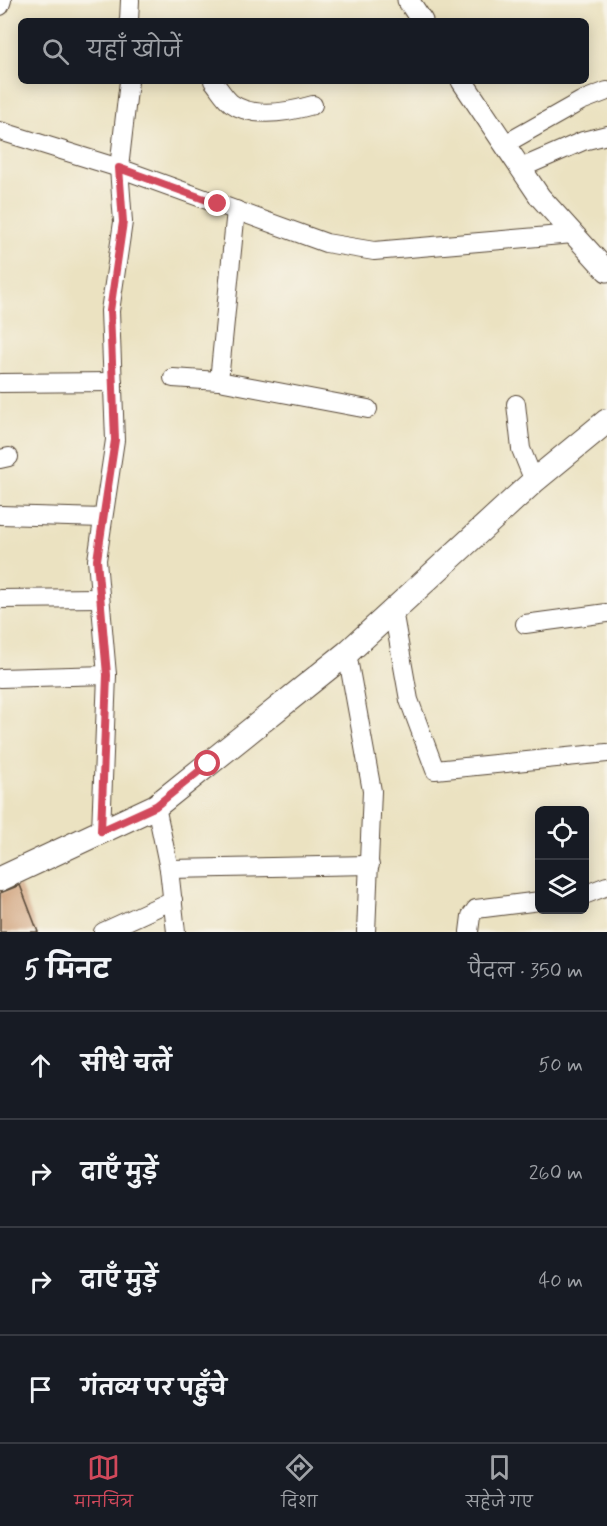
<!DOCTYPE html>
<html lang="hi">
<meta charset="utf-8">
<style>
body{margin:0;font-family:Mynerve,"Playpen Sans Deva",sans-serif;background:#20242c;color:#f1f3f6}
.controls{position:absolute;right:18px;bottom:18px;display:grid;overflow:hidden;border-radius:9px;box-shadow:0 3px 15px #0003}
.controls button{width:54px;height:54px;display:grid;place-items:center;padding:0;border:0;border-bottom:2px solid #363941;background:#171b24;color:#f1f3f6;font:30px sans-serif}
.stop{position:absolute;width:18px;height:18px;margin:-14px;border:4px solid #d1495b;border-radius:50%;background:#fff}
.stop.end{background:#d1495b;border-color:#fff;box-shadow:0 2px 6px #0008}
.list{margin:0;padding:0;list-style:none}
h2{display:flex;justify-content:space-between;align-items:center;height:78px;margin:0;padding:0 24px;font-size:26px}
h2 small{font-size:20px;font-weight:400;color:#9ea1a6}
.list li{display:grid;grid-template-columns:39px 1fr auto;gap:18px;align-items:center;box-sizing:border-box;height:108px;padding:0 24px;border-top:2px solid #363941}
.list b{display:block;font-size:22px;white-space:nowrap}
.list em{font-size:20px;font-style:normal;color:#9ea1a6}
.icon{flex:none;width:33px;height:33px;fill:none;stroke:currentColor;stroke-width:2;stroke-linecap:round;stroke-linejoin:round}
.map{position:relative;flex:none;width:607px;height:932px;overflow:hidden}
.search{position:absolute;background:#171b24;box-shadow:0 3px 15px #0003;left:18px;right:18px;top:18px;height:66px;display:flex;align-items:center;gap:15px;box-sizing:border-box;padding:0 21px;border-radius:9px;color:#9ea1a6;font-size:22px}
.sheet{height:510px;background:#171b24}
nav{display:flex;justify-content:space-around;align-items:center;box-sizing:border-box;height:84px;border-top:2px solid #363941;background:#171b24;font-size:16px;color:#9ea1a6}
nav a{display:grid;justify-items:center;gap:3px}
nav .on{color:#d1495b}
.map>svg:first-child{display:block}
.building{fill:#d2a580}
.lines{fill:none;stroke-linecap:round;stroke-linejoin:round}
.minor-casing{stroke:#554636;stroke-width:20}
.tertiary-casing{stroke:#554636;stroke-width:23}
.secondary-casing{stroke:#554636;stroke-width:26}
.minor{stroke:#fff;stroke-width:18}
.tertiary{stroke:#fff;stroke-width:21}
.secondary{stroke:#fff;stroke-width:24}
.route{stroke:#d1495b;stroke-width:8}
</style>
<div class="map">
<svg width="607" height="932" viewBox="0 0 607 932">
<rect width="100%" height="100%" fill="#f7f3e8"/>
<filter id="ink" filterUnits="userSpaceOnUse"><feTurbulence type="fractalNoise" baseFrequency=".0167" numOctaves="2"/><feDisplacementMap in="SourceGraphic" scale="12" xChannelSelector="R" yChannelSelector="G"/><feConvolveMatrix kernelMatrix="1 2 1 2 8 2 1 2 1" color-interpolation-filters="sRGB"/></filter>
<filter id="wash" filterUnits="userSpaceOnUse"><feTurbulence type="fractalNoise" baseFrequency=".008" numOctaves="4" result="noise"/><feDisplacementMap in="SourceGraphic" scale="24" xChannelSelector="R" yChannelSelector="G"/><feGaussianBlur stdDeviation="1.35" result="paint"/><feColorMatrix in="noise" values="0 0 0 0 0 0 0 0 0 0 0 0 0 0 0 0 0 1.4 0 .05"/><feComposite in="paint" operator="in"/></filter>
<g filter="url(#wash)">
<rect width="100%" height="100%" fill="#ebe2c1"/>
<g id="blocks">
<path class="building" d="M20 885 38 932H0V893Z"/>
</g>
</g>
<g filter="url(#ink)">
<use href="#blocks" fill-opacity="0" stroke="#554636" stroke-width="1.5"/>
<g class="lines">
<g class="minor-casing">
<g id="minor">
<path d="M0 6 2 0"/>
<path d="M129 21 130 0"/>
<path d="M213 81C219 88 224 97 231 103 253 119 289 112 313 105"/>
<path d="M0 131 119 168 326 243 374 251 573 234"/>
<path d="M505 144 581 101 607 91"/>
<path d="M521 168 583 141 607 135"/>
<path d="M173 378 219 381 368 409"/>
<path d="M219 381 236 210"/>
<path d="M0 383 113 382"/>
<path d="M516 404 521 449 534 481"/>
<path d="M0 459 9 457"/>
<path d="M0 515 103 518"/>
<path d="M0 599 100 598"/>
<path d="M393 610 409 700 435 770 607 753"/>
<path d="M525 624 607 613"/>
<path d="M347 653 372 791 366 932"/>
<path d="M0 678 107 675"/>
<path d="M156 806 169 869 176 932"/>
<path d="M101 831 107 675 97 560 115 440 110 311 123 222 119 168 129 81"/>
<path d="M169 869 370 865"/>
<path d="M584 895 607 886"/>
<path d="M103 932 173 900"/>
<path d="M469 932 471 916 476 909 540 901"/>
</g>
</g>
<g class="tertiary-casing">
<g id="tertiary">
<path d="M408 0 422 21"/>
<path d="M462 81 540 197 607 271"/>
</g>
</g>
<g class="secondary-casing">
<path id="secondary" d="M0 879 156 806 347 653 534 481 607 421"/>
</g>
<use href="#minor" class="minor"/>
<use href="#tertiary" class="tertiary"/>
<use href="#secondary" class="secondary"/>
</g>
</g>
<g class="lines" filter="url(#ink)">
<path class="route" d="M208 764 156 806 101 831 107 675 97 560 115 440 110 311 123 222 119 168 218 204"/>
</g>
</svg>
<div class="controls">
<button><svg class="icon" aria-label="locate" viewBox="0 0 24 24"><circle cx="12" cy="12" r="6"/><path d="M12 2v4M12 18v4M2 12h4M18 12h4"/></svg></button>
<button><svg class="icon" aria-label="layers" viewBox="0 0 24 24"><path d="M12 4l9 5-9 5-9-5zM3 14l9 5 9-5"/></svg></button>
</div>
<div class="stop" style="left:208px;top:764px"></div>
<div class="stop end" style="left:218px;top:204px"></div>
<div class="search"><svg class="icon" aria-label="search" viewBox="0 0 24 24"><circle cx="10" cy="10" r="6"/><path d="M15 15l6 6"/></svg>यहाँ खोजें</div>
</div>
<section class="sheet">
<h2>5 मिनट<small>पैदल · 350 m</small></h2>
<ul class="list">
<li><svg class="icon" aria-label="ahead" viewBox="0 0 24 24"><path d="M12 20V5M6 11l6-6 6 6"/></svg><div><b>सीधे चलें</b></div><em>50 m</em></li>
<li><svg class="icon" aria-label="right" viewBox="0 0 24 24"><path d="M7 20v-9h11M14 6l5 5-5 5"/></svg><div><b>दाएँ मुड़ें</b></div><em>260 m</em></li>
<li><svg class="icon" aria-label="right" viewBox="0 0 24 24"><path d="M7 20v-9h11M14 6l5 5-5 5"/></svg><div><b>दाएँ मुड़ें</b></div><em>40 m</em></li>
<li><svg class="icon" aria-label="arrive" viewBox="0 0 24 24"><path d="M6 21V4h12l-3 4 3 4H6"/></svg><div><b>गंतव्य पर पहुँचे</b></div></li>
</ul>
</section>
<nav>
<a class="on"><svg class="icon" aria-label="map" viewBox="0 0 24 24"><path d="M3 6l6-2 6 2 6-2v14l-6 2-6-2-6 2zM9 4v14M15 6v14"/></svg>मानचित्र</a>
<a><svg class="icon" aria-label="directions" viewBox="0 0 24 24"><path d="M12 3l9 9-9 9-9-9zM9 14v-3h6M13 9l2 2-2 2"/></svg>दिशा</a>
<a><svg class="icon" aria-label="saved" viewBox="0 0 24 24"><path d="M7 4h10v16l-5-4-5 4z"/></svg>सहेजे गए</a>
</nav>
